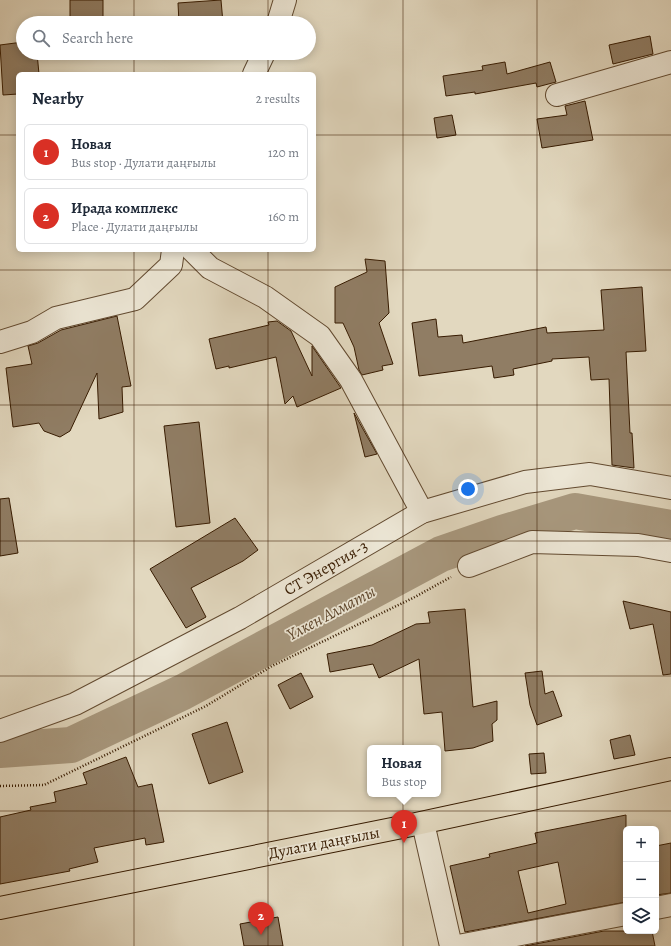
<!DOCTYPE html>
<meta charset="utf-8">
<style>
body{margin:0;font-family:Alegreya,serif;background:#f6f6f7;color:#1f2937}
.controls{position:absolute;right:12px;bottom:12px;display:grid;overflow:hidden;border-radius:6px;box-shadow:0 2px 10px #0003}
.controls button{width:36px;height:36px;display:grid;place-items:center;padding:0;border:0;border-bottom:1px solid #e0e1e3;background:#fff;color:#1f2937;font:20px sans-serif}
.you{position:absolute;left:468px;top:489px;width:14px;height:14px;margin:-10px;border:3px solid #fff;border-radius:50%;background:#1a73e8;box-shadow:0 0 0 6px #1a73e833}
.badge{display:grid;place-items:center;width:26px;height:26px;border-radius:50%;background:#d93025;color:#fff;font-size:13px;font-weight:700}
.pin{position:absolute;translate:-50% -33px;filter:drop-shadow(0 1px 2px #0008)}
.pin::after{content:'';position:absolute;top:21px;width:14px;height:12px;background:inherit;clip-path:polygon(0 0,100% 0,50% 100%)}
.popup{position:absolute;left:367px;top:745px;width:74px;height:52px;box-sizing:border-box;display:grid;place-content:center;border-radius:6px;background:#fff;filter:drop-shadow(0 1px 3px #0005);font-size:13px;white-space:nowrap;color:#747a83}
.popup b{font-size:15px;color:#1f2937}
.popup::after{content:'';position:absolute;left:50%;top:100%;margin-left:-8px;border:8px solid transparent;border-top-color:#fff}
.list{margin:0;padding:0;list-style:none}
h2{display:flex;justify-content:space-between;align-items:center;height:52px;margin:0;padding:0 16px;font-size:17px}
h2 small{font-size:13px;font-weight:400;color:#747a83}
.list li{display:grid;grid-template-columns:26px 1fr auto;gap:12px;align-items:center;box-sizing:border-box;height:56px;margin:0 8px 8px;padding:0 8px;border:1px solid #e0e1e3;border-radius:6px}
.list b{display:block;font-size:15px;white-space:nowrap}
.list p{margin:0;font-size:13px;white-space:nowrap;color:#747a83}
.list em{font-size:13px;font-style:normal;color:#747a83}
.icon{flex:none;width:22px;height:22px;fill:none;stroke:currentColor;stroke-width:2;stroke-linecap:round;stroke-linejoin:round}
.map{position:relative;flex:none;width:671px;height:946px;overflow:hidden}
.search{position:absolute;background:#fff;box-shadow:0 2px 10px #0003;left:16px;top:16px;width:300px;height:44px;display:flex;align-items:center;gap:10px;box-sizing:border-box;padding:0 14px;border-radius:22px;color:#747a83;font-size:15px}
.panel{position:absolute;background:#fff;box-shadow:0 2px 10px #0003;left:16px;top:72px;width:300px;height:180px;border-radius:6px}
.map>svg:first-child{display:block}
.lines{fill:none;stroke-linecap:round;stroke-linejoin:round}
.river{stroke:#a8987e;stroke-width:36}
.building{fill:#907d64;stroke:#371b01;fill-rule:evenodd}
.minor-casing{stroke:#624a30;stroke-width:24}
.major-casing{stroke:#371b01;stroke-width:24}
.path{stroke:#371b01;stroke-width:2.5;stroke-dasharray:1 2;stroke-linecap:butt}
.minor{stroke:#ece6d5;stroke-width:22}
.major{stroke:#e2d8bf;stroke-width:22}
.grid{fill:none;stroke:#371b01;stroke-width:1;stroke-opacity:0.55}
.labels{text-anchor:middle;dominant-baseline:central;stroke-width:3.5;stroke-linejoin:round;paint-order:stroke}
.street-label{font-size:16px;fill:#371b01;stroke:#ece6d5}
.water-label{font-size:17px;font-style:italic;fill:#5f472d;stroke:#ece6d5}
</style>
<div class="map">
<svg width="671" height="946" viewBox="0 0 671 946">
<rect width="100%" height="100%" fill="#e2d8bf"/>
<filter id="stains"><feTurbulence type="fractalNoise" baseFrequency=".005" numOctaves="4"/><feColorMatrix values="0 0 0 0 .2 0 0 0 0 .09 0 0 0 0 .02 0 0 0 .5 -.17"/></filter>
<radialGradient id="worn" r=".72"><stop offset=".6" stop-color="#630" stop-opacity="0"/><stop offset="1" stop-color="#630" stop-opacity=".3"/></radialGradient>
<g class="lines">
<path class="river" d="M0 750 71 745 183 692 441 554 502 533 575 511 671 528"/>
</g>
<g class="building">
<rect x="70" y="0" width="33" height="23"/>
<path d="M221 0 223 23H179L178 3Z"/>
<path d="M650 36 653 54 613 64 609 45Z"/>
<path d="M23 42V53H37L39 74H18V94L3 95 0 45Z"/>
<path d="M505 62 507 74 550 62 556 82 537 87 536 83 475 94V92L446 96 443 76 483 70 482 66Z"/>
<path d="M585 101 593 140 542 148 537 119 567 115 565 106Z"/>
<path d="M452 115 456 135 437 138 434 118Z"/>
<path d="M365 259 385 261 389 313 379 323 393 364 382 366 383 370 362 375 359 370 354 347 343 323H335V287L367 272Z"/>
<path d="M642 287 646 351 626 352 630 433H632L634 468 612 465 609 379 591 380 589 357 552 359V361L513 369 514 375 494 378 492 366 419 376 412 323 436 319 438 337 462 335 463 343 546 327 547 333 604 330 601 290Z"/>
<path d="M117 316 131 386 122 387 123 412 99 419 97 373 70 431 60 437 44 431 39 423 13 427 6 368 32 364 28 346 38 343 61 330Z"/>
<path d="M277 321 291 331 312 376V346L341 388 297 407 293 396 285 404 276 357 229 368V366L216 369 209 339 269 325 268 322Z"/>
<path d="M354 413 377 454 365 457Z"/>
<path d="M199 422 210 523 176 527 164 426Z"/>
<path d="M9 498 18 553 0 556V499Z"/>
<path d="M235 518 258 550 243 561 191 588 206 617 186 628 150 569Z"/>
<path d="M623 601 671 612V674L663 675 653 624 630 629Z"/>
<path d="M465 609 473 707 497 701V720L492 724 493 741 473 748 445 751 442 712 424 714 419 659 379 678 373 664 330 672 327 654 372 645 416 624 430 623 428 612Z"/>
<path d="M542 671 545 694 553 691 562 716 537 725 530 705 525 673Z"/>
<path d="M301 673 313 697 290 709 278 685Z"/>
<path d="M227 722 243 772 209 784 192 734Z"/>
<path d="M630 735 635 755 614 759 610 740Z"/>
<path d="M544 753 546 773 531 774 529 754Z"/>
<path d="M126 757 138 787 152 784 164 842 146 845 145 838 94 848 98 862 69 869 70 871 0 884V817L31 810 30 807 56 802 54 792 87 784 83 773Z"/>
<path d="M626 815V902L465 932 450 866 490 857 489 854 537 843 535 833ZM558 862 566 904 528 913 518 871Z"/>
<path d="M671 843V893L656 895V846Z"/>
<path d="M278 917 283 946H244L240 924Z"/>
<path d="M604 931H652L655 946H525Z"/>
</g>
<g class="lines">
<g class="minor-casing">
<g id="minor">
<path d="M278 23 285 0"/>
<path d="M254 74 264 53"/>
<path d="M557 95 671 62"/>
<path d="M192 250 210 268 265 297 320 336 351 380 422 512"/>
<path d="M0 342 32 332 56 318 135 299 171 265 173 250"/>
<path d="M469 566 532 542 638 545 671 551"/>
<path d="M0 731 75 704 240 618 422 512 525 482 590 474 671 488"/>
<path d="M423 823 451 946"/>
<path d="M656 908 671 905"/>
<path d="M458 946 626 914"/>
</g>
</g>
<g class="major-casing">
<path id="major" d="M0 908 402 827 671 769"/>
</g>
<path class="path" d="M0 786 44 785 206 706 272 666 413 598 451 577"/>
<use href="#minor" class="minor"/>
<use href="#major" class="major"/>
</g>
<path class="grid" d="M134 0V23M268 0V23M403 0V946M537 0V946M134 53V74M268 53V74M0 135H18M314 135H671M134 250V946M268 250V946M0 270H671M0 405H671M0 541H671M0 676H671M0 811H671"/>
<g class="labels">
<g class="street-label">
<text transform="translate(326 568) rotate(-30)">СТ Энергия-3</text>
<text transform="translate(324 843) rotate(-11)">Дулати даңғылы</text>
</g>
<g class="water-label">
<text transform="translate(331 613) rotate(-28)">Үлкен Алматы</text>
</g>
</g>
<rect width="100%" height="100%" filter="url(#stains)"/>
<rect width="100%" height="100%" fill="url(#worn)"/>
</svg>
<div class="controls">
<button>+</button>
<button>−</button>
<button><svg class="icon" aria-label="layers" viewBox="0 0 24 24"><path d="M12 4l9 5-9 5-9-5zM3 14l9 5 9-5"/></svg></button>
</div>
<div class="you"></div>
<div class="pin badge" style="left:404px;top:843px">1</div>
<div class="popup"><b>Новая</b>Bus stop</div>
<div class="pin badge" style="left:261px;top:935px">2</div>
<div class="search"><svg class="icon" aria-label="search" viewBox="0 0 24 24"><circle cx="10" cy="10" r="6"/><path d="M15 15l6 6"/></svg>Search here</div>
<section class="panel">
<h2>Nearby<small>2 results</small></h2>
<ul class="list">
<li><span class="badge">1</span><div><b>Новая</b><p>Bus stop · Дулати даңғылы</p></div><em>120 m</em></li>
<li><span class="badge">2</span><div><b>Ирада комплекс</b><p>Place · Дулати даңғылы</p></div><em>160 m</em></li>
</ul>
</section>
</div>
